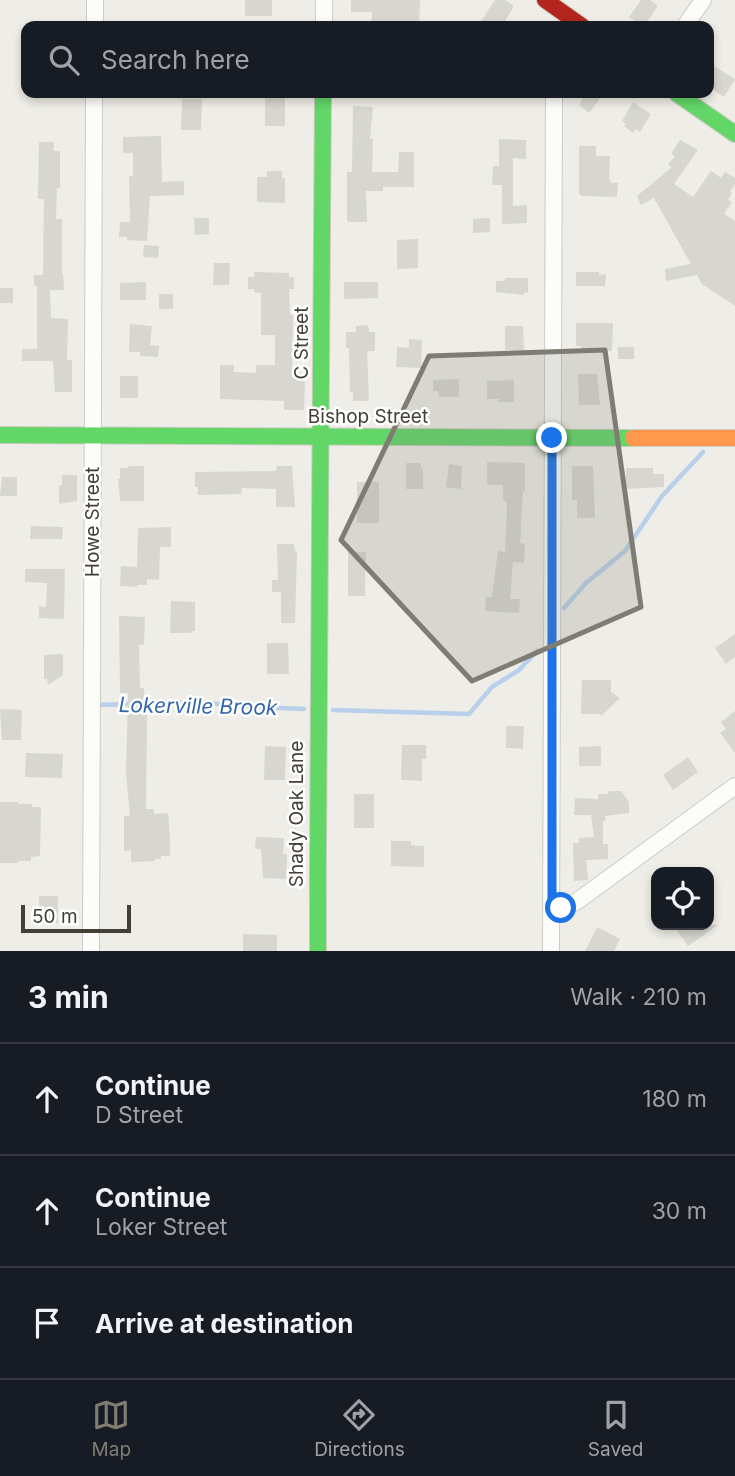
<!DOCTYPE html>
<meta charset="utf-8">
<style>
body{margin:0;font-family:Inter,sans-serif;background:#20242c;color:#f1f3f6}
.controls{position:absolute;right:21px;bottom:21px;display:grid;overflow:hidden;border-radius:14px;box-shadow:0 4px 10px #0003}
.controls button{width:63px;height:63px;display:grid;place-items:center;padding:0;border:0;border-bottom:2px solid #363941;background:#171b24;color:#f1f3f6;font:35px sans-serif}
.scale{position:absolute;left:21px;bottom:18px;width:110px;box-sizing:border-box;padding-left:7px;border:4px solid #433f34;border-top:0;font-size:19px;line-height:24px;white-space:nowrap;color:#433f34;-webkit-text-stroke:5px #fff;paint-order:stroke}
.stop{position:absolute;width:21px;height:21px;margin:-16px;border:5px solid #1a73e8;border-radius:50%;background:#fff}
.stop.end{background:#1a73e8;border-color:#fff;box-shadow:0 2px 7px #0008}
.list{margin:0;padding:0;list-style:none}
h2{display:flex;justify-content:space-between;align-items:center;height:91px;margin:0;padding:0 28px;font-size:30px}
h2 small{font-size:23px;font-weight:400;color:#9ea1a6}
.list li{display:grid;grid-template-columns:46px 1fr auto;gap:21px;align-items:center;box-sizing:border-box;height:112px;padding:0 28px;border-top:2px solid #363941}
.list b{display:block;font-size:26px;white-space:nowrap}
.list p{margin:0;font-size:23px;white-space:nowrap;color:#9ea1a6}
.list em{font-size:23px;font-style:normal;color:#9ea1a6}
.icon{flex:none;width:38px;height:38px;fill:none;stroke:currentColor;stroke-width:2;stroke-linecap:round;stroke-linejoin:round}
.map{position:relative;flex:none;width:735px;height:951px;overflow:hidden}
.search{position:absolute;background:#171b24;box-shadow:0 4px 10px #0003;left:21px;right:21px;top:21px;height:77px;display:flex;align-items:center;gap:18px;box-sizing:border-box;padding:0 24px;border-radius:14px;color:#9ea1a6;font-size:26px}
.sheet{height:427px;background:#171b24}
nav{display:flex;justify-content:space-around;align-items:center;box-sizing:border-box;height:98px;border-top:2px solid #363941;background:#171b24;font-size:19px;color:#9ea1a6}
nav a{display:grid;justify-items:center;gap:4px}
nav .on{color:#7f7c73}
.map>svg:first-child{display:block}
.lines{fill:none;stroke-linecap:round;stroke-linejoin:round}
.stream{stroke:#b8d0eb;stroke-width:4.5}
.building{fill:#d7d6d0}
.street-casing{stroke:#cccbc5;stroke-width:18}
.fast-casing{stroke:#cdcbbe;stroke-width:18}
.slow-casing{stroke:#cdcbbe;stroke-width:18}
.jam-casing{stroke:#cdcbbe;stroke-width:18}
.street{stroke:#fcfcfb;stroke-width:16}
.fast{stroke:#63d668;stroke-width:16}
.slow{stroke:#ff974d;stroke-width:16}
.jam{stroke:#b3261e;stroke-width:16}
.route{stroke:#1a73e8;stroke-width:9}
.marked{fill:#7f7c73;fill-opacity:0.2;stroke:#7f7c73;stroke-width:5;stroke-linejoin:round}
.labels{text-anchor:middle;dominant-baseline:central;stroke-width:5;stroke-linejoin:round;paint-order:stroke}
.street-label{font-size:19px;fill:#433f34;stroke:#fff}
.water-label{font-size:21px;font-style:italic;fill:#3266ab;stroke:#fff}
</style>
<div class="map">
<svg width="735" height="951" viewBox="0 0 735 951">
<rect width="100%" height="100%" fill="#eeede7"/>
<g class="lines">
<g class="stream">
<path d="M564 608 586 583 625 551 662 496 703 452"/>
<path d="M140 703 195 702 255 707 304 709"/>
<path d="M95 705 132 704"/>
<path d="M333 710 469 714 492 687 519 670 537 651"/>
</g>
</g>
<g class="building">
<rect x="245" y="0" width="27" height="16"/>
<path d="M351 0H420L419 26H371L372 12H351Z"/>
<path d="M495 0H505L514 6 502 26H478Z"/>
<path d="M641 0H650L658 6 644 26 629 17Z"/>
<path d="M709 63 735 79 724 97 709 87Z"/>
<rect x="265" y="93" width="20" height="33"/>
<path d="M586 93H604L589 113 579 105Z"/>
<path d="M182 99H202L201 130H181Z"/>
<path d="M633 102 651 114 640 132 636 129 633 133 624 126 626 124 622 121Z"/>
<path d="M353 106 373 107 370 139H373L372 172H398L399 152H414V187H383V191H366L367 222H349L347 220V172H352Z"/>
<path d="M161 136 162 182 184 181V195L150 196 147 241 127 240V237H119L120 222H130L129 176H133V153H123V137Z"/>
<path d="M499 139 526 140V159L513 158V206L527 205V223L502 224V185H492L493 166H499Z"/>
<path d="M680 140 698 150 674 184 693 197 711 171 721 178 725 172 735 178V184L730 192 732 193 728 200 732 202 724 214 735 221V306L702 284 697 275 666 281 665 269 691 264 654 198 641 205 637 196 672 167 668 165 675 156 671 154Z"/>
<path d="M39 142H54V151H60V188H57L56 219H62V274H63L64 290H50L51 318 68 319 67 360H72V392H55L53 361H22V349H37V286H34V275H43L44 199H38Z"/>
<path d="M579 146H596V156H610L609 179 611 183H618L617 197 581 196 579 193Z"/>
<path d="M267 171H282V178H285V203L257 202V177H267Z"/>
<path d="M194 218H209V234L195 235Z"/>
<path d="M490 218V232L473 233V219Z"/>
<path d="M418 239V268L397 269V240Z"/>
<path d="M144 245 159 246 158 258 143 257Z"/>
<path d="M214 263H230L229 285H213Z"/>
<path d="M254 272 289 273V277H294V289H289L290 315H293L292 377H301L302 381H305L304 410H284V401L220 399V365H234V372L256 373V365H275V335H261V293H255L254 289H248V277H254Z"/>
<path d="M576 272H599V275L606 274 605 286H576Z"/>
<path d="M505 278H528V293L524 292V295L496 292V281H505Z"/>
<path d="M146 282V300H120V283Z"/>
<path d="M344 282H378V298L344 299Z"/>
<rect x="0" y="288" width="13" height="15"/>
<rect x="159" y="294" width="14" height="15"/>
<path d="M576 323H613L612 351 581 350V346H576Z"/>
<path d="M130 324 152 326 150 345 159 346 158 357 140 356V352H129Z"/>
<path d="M368 325 369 332H375V351H367L369 401H353V392H350L349 348H346V332H356V326Z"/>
<path d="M505 326H523L524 350H505Z"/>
<path d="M409 339 422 340 421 368 396 367 397 347 409 348Z"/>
<rect x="618" y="347" width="16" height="12"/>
<path d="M578 374H597L600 405H579Z"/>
<rect x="120" y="376" width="18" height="22"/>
<path d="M459 379V397H439L438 391H433V380Z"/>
<path d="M514 380V402H498L499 399H487V381Z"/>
<path d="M487 462 525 463V491H523L520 543 525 544 524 563 513 562 510 599H520L519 613 485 611 486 597H492L498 551 505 552 507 509 506 501H503V485H487Z"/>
<path d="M406 463H421V469H423V489H406Z"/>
<path d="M449 464 462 466 461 489 446 487Z"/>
<path d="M129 466H144V501H120L118 479H120V468H128Z"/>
<path d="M277 466H292L295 507H276V489L242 488 241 494 198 495V487H195V472L276 471Z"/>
<path d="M572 466H593L595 518H577V500H572Z"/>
<path d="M626 468H653V474H664V487L626 489Z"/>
<path d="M62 475H77V501L59 504V485H62Z"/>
<path d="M2 477H17V496H0Z"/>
<rect x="357" y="482" width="22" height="41"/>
<path d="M31 526 63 527 62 539H30Z"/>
<path d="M171 527V547H160L159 580 147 579V585H137V587L120 586 121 566 137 567 138 528Z"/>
<path d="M277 544H294L295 551H297L295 623H281V592H272V580H278Z"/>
<path d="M348 552H366L365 596H348Z"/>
<path d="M25 569H65L64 619 39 618V606L46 607 47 583 25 582Z"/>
<path d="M171 601 195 602V631H191V633H170Z"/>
<path d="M119 616 145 617 144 645H139L140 688H144L145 712H147L146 809H154V814L168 813 170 840V856H161V859H155V861L131 862V850L124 851V816H130L126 773 128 693H120Z"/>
<path d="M735 634V657L726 664 715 648Z"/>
<path d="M267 643H288L289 674H267Z"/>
<path d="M63 654V675L48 685 47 679H44V655Z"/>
<path d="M582 680H611V692L620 698 601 716 600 714H581Z"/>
<path d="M0 709 22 710 21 740H2Z"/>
<path d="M735 711V753L720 733 726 729 721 722Z"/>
<path d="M506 726H524L523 749 506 748Z"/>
<path d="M402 745H426V759H422V781L401 780Z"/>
<path d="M265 746 286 747 285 780H264Z"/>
<path d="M601 746V766H579V747Z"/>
<path d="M26 753 63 754 62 778 25 777Z"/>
<path d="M688 757 698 772 673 790 663 775Z"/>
<path d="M609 791H621L629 802V813L605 816 606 820 603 821V844H608V859L586 860 588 880 574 881 573 843H579V838L594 837 591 815H574L575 798 598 799V794H608Z"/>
<rect x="354" y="794" width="20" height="34"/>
<path d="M0 802H18V804H32V807H41L40 856 31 857V861H18V863H0Z"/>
<path d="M256 837 284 838 283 854H287L286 879 263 878 261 849H255Z"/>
<path d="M391 841H411V845L424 846V867L391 866Z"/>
<rect x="39" y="896" width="19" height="27"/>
<path d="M673 925H718L688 946Z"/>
<path d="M597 927 620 939 614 951H585Z"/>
<path d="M243 934 277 935V951H243Z"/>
</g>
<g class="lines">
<g class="street-casing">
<g id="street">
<path d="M95 26V0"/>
<path d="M324 26V0"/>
<path d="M685 26 703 0"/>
<path d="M552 908H561L576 902 735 786"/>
<path d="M91 951 94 93"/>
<path d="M551 951 554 93"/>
</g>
</g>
<g class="fast-casing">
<g id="fast">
<path d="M676 93 735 134"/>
<path d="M0 435 633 438"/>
<path d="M318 951C317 665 322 379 323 93"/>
</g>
</g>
<g class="slow-casing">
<path id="slow" d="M633 438H735"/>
</g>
<g class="jam-casing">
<path id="jam" d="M545 0 582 26"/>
</g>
<use href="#street" class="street"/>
<use href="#fast" class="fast"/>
<use href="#slow" class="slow"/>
<use href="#jam" class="jam"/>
</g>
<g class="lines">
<path class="route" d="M552 438V908H561"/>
</g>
<path class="marked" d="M605 350 641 607 472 681 341 540 429 356Z"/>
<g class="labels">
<g class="street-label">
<text transform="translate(301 343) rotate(-90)">C Street</text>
<text x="368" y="416">Bishop Street</text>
<text transform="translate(92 522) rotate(-90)">Howe Street</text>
<text transform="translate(296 814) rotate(-90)">Shady Oak Lane</text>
</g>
<g class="water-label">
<text transform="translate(198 706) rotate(1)">Lokerville Brook</text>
</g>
</g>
</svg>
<div class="controls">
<button><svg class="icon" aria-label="locate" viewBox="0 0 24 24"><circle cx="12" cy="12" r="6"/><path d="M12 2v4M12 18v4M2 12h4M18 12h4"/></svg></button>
</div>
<div class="scale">50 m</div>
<div class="stop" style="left:561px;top:908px"></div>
<div class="stop end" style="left:552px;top:438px"></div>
<div class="search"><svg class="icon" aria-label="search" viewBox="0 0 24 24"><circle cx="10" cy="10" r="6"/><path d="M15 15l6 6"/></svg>Search here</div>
</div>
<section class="sheet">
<h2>3 min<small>Walk · 210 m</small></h2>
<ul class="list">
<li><svg class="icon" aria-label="ahead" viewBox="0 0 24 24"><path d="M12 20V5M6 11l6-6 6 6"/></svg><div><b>Continue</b><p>D Street</p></div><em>180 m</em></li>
<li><svg class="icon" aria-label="ahead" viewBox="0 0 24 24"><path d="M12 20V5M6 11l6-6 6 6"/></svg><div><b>Continue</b><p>Loker Street</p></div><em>30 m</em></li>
<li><svg class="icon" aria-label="arrive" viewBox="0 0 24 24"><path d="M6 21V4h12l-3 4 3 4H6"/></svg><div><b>Arrive at destination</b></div></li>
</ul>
</section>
<nav>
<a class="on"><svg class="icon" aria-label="map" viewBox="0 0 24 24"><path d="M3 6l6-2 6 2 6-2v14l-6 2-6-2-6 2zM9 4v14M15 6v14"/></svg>Map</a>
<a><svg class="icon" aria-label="directions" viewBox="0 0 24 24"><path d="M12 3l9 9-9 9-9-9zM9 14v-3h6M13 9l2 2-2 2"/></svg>Directions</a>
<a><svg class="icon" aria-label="saved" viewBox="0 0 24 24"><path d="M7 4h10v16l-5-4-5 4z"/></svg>Saved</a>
</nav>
